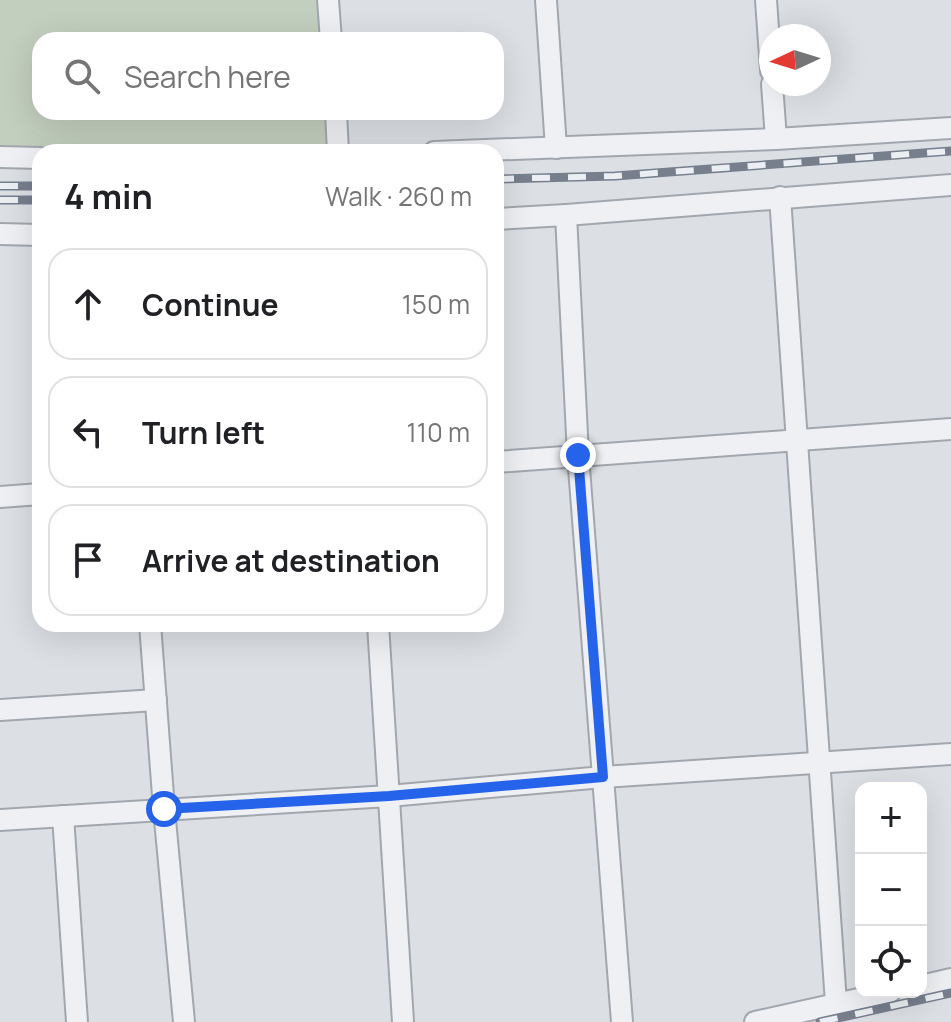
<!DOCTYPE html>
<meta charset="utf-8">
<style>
body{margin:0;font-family:Manrope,sans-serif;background:#f6f6f6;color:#202124}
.controls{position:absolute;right:24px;bottom:24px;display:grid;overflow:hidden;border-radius:16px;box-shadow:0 8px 32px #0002}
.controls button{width:72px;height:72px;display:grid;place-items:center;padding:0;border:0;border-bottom:2px solid #e0e0e0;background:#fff;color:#202124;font:40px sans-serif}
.compass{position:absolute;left:759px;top:24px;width:72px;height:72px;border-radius:50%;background:#fff;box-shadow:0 8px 32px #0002;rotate:266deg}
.stop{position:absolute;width:24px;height:24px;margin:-18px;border:6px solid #2563eb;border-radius:50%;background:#fff}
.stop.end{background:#2563eb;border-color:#fff;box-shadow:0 2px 8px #0008}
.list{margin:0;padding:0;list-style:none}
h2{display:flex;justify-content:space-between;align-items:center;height:104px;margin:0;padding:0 32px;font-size:34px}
h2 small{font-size:26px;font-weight:400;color:#757577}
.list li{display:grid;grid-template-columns:52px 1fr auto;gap:24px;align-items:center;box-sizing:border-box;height:112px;margin:0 16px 16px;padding:0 16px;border:2px solid #e0e0e0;border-radius:24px}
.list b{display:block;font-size:30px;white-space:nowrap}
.list em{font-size:26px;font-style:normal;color:#757577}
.icon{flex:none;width:44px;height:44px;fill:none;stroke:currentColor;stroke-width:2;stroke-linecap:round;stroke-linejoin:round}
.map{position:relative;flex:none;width:951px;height:1022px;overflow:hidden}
.search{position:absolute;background:#fff;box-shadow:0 8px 32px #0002;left:32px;top:32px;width:472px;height:88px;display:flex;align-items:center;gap:20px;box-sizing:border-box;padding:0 28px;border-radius:24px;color:#757577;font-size:30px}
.panel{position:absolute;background:#fff;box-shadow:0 8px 32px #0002;left:32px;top:144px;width:472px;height:488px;border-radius:24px}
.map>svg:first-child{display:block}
.green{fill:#c2cebe}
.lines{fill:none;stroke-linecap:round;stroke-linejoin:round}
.street-casing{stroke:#a2a7ae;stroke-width:24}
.street{stroke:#eff0f4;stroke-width:20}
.rail-casing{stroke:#777f8d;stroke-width:9}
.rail{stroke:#ebeff3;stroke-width:6;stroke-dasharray:18;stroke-linecap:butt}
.route{stroke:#2563eb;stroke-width:10}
</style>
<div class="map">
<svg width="951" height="1022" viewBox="0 0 951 1022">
<rect width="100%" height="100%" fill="#dce0e5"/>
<path class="green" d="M0 0H321L324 40H40V112H330L332 142 326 148 140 149 0 147Z"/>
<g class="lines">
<g class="street-casing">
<g id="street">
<path d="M328 0 331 40"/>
<path d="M546 0 556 148"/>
<path d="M766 0 771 71"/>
<path d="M772 84 776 139"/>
<path d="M336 112 338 152"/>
<path d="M434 152 776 139 951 128"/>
<path d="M0 157 40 158"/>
<path d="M780 197 836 1003"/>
<path d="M566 215 578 455 622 1022"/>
<path d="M496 219 566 215 951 185"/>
<path d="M0 234 40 235"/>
<path d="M496 462 951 429"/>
<path d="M0 497 40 494"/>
<path d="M150 624 164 809 184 1022"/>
<path d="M378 624 403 1022"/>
<path d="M0 710 156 700"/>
<path d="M63 816 77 1022"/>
<path d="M0 820 389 796 603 777 951 754"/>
<path d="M921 986 951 979"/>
<path d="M755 1022 890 992"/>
</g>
</g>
<use href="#street" class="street"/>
<g class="rail-casing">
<g id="rail">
<path d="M496 179 615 176 951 151"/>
<path d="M0 186H40"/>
<path d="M0 200H40"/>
<path d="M820 1022 951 993"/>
</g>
</g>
<use href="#rail" class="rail"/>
</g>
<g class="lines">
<path class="route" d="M164 809 389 796 603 777 578 455"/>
</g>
</svg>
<div class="controls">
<button>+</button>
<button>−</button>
<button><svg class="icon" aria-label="locate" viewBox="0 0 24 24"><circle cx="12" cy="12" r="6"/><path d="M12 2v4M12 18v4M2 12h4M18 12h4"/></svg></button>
</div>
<svg class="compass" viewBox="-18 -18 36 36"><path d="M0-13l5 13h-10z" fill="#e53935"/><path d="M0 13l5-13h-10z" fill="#757577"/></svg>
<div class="stop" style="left:164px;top:809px"></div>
<div class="stop end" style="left:578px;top:455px"></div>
<div class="search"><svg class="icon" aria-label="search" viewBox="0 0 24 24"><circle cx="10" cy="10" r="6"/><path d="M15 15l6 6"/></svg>Search here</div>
<section class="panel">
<h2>4 min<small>Walk · 260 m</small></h2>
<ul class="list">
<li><svg class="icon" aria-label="ahead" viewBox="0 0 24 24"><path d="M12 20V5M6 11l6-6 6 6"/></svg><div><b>Continue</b></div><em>150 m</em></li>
<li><svg class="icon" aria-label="left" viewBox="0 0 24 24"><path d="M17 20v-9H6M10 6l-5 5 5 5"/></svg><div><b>Turn left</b></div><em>110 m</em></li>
<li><svg class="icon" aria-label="arrive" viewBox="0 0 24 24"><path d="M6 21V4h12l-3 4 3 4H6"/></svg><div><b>Arrive at destination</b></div></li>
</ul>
</section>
</div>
